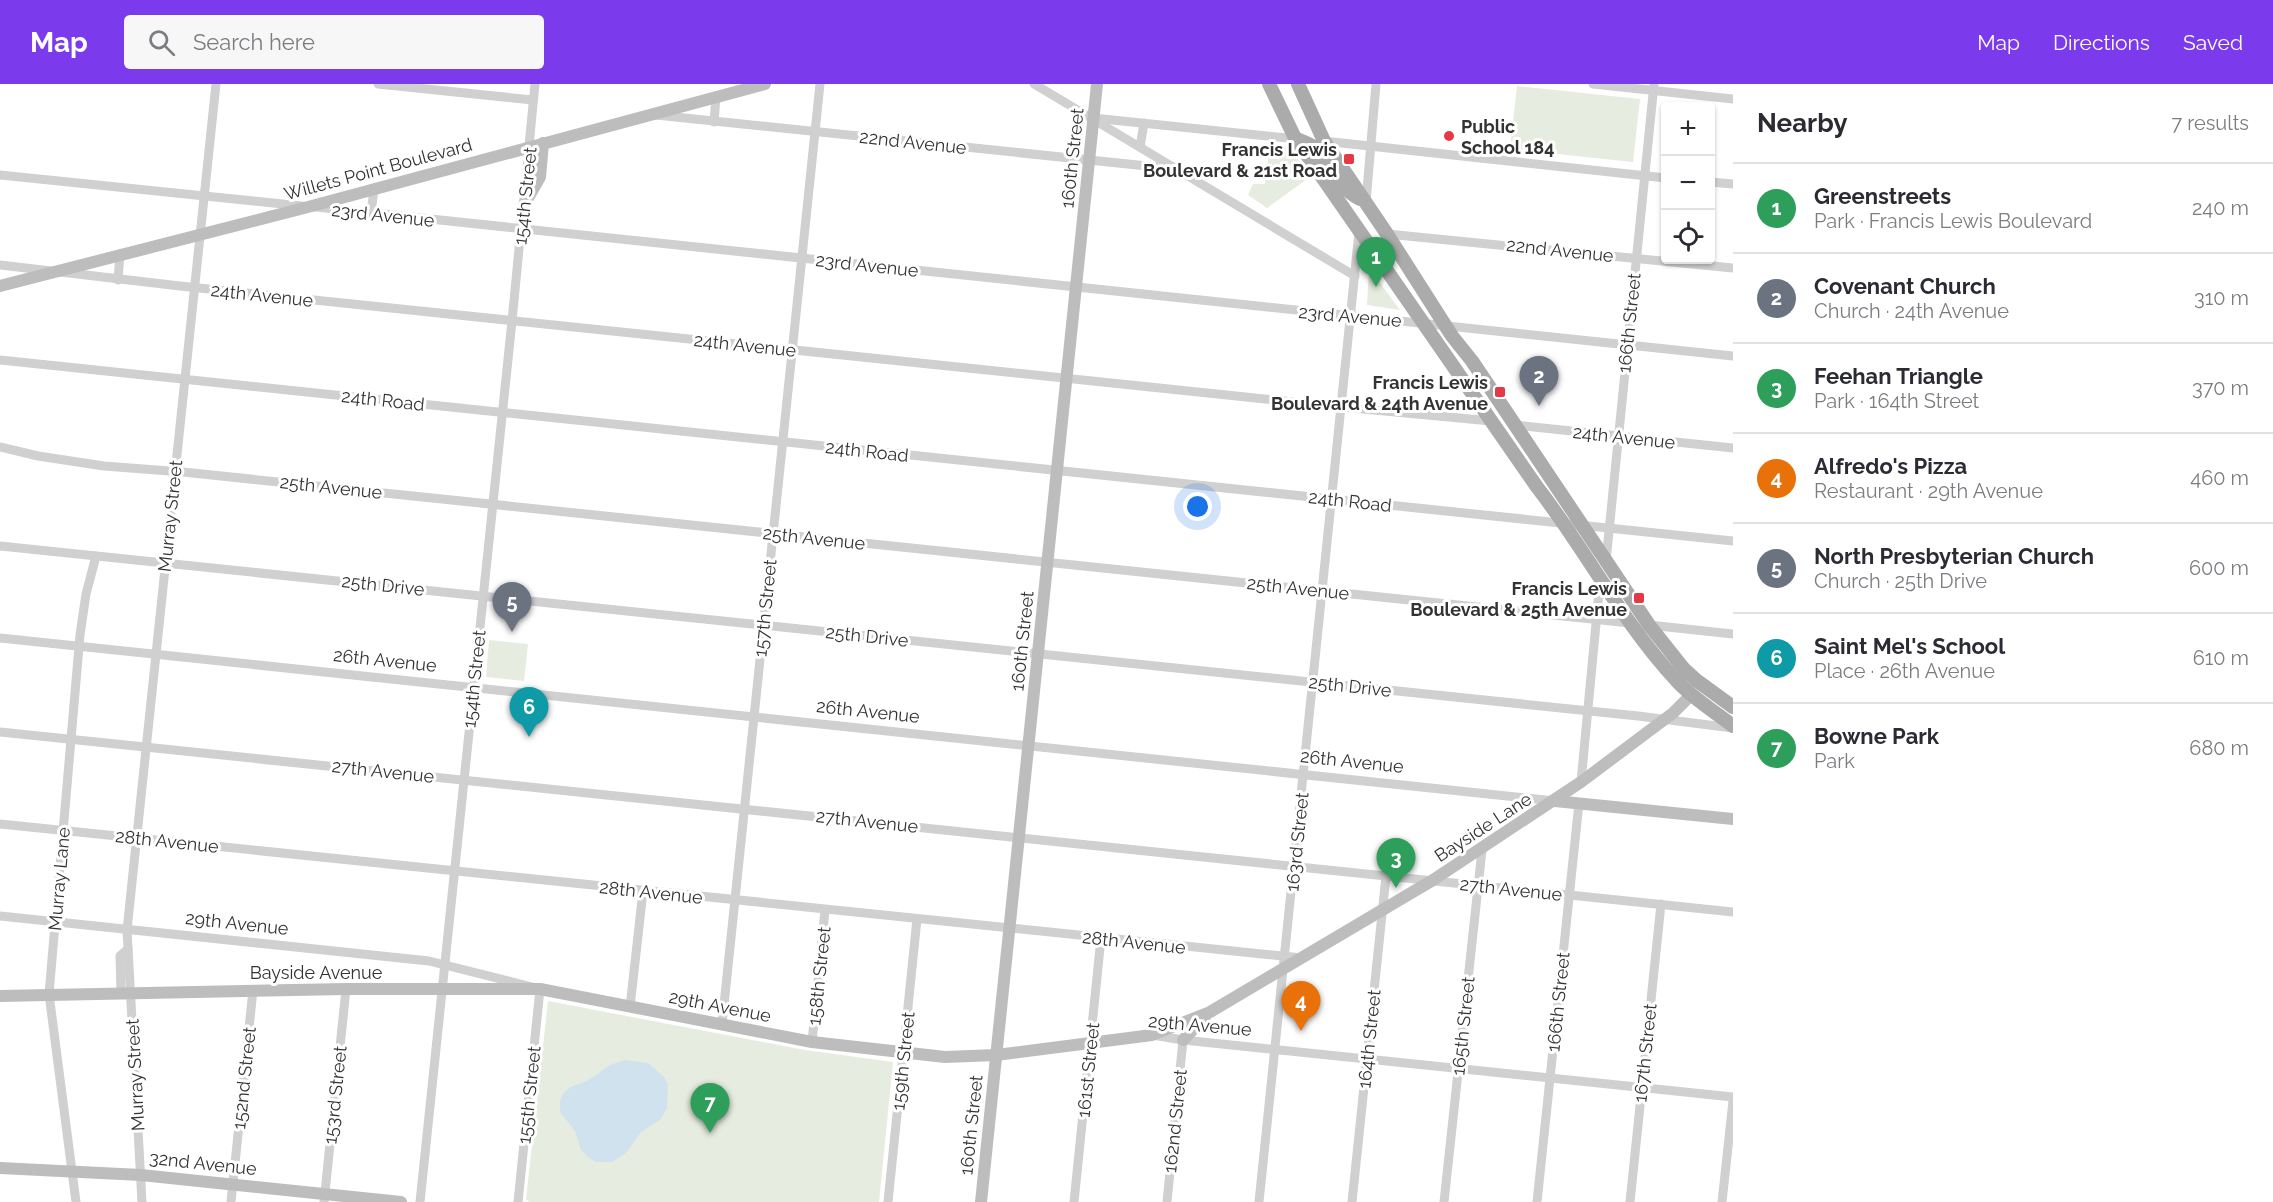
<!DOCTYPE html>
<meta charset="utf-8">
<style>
body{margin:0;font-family:Raleway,sans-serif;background:#f7f7f7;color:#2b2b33}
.controls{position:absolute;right:18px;top:18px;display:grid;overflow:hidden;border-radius:6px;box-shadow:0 2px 4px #0004}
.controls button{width:54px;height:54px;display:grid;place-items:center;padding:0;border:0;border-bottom:2px solid #e1e1e2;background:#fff;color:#2b2b33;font:30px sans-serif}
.you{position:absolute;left:1198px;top:423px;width:21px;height:21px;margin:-15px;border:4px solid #fff;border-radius:50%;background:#1a73e8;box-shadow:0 0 0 9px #1a73e833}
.badge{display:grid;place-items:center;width:39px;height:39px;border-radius:50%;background:#7c3aed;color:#fff;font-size:20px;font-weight:700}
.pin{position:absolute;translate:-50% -50px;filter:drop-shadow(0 2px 3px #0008)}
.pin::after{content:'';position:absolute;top:32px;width:21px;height:18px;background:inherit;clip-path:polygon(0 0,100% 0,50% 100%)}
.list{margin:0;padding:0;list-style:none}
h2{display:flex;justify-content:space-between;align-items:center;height:78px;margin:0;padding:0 24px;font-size:26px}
h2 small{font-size:20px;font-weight:400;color:#7c7c81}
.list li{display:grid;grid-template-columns:39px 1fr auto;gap:18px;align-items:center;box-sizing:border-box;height:90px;padding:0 24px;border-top:2px solid #e1e1e2}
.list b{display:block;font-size:22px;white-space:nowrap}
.list p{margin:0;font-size:20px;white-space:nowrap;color:#7c7c81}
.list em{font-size:20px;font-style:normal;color:#7c7c81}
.icon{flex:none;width:33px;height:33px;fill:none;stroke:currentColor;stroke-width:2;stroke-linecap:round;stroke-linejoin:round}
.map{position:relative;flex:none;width:1733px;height:1118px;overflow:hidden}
header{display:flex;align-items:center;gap:36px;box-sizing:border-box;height:84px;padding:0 30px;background:#7c3aed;color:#fff}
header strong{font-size:28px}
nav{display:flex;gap:33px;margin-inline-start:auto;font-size:21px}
.search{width:420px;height:54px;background:#f7f7f7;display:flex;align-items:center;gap:15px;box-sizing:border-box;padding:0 21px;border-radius:6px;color:#7c7c81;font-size:22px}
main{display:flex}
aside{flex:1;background:#fff}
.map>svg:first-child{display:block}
.green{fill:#e6ecdf}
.water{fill:#cfe2ee}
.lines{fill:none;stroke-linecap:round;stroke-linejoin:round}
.street{stroke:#d0d0d0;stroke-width:9}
.secondary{stroke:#bdbdbd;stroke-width:12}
.primary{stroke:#ababab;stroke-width:14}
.poi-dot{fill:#e63946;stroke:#fff;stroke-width:2}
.labels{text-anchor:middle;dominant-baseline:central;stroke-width:6;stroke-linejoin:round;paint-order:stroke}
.poi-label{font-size:18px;font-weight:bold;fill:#333;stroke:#fff;text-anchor:end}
.street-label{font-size:18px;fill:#333;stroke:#fff}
</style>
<header>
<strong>Map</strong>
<div class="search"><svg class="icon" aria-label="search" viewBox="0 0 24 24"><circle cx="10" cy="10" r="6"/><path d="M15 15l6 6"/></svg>Search here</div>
<nav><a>Map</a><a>Directions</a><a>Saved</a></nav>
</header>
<main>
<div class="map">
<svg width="1733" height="1118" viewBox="0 0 1733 1118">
<rect width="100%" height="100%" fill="#fff"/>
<g class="green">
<path d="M1517 2 1640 15 1633 78 1510 65Z"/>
<path d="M1270 61 1289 62 1310 93 1267 124 1248 111 1253 100H1265Z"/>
<path d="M1369 184 1400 226 1367 221Z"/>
<path d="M489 556 528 560 524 597 486 593Z"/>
<path d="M548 917 805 966 893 978 879 1118H529L526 1115Z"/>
</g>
<path class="water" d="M625 976 648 979 664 993 668 1000 667 1024 660 1036 641 1048 625 1070 612 1078H596L589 1074 581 1066 575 1047 560 1028V1017L563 1010 570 1003 587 997 610 981Z"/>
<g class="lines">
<g class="street">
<path d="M378 0 533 16"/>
<path d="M1034 0 1355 192"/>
<path d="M1593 0 1733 15"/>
<path d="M656 31 1176 85"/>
<path d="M1093 34 1297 55"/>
<path d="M714 38 716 13"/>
<path d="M1323 57 1666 94"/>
<path d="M1140 63 1144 39"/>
<path d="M0 91 302 122"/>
<path d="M1710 98 1733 100"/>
<path d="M1366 118 1376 0"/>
<path d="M316 123 1733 272"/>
<path d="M371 129 374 105"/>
<path d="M1387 150 1733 184"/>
<path d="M0 181 180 202 1342 323 1491 337"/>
<path d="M118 196 120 170"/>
<path d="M0 276 1733 457"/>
<path d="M1515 341 1733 364"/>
<path d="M0 363 38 372 104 382 183 388 1630 539"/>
<path d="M0 462 1638 632 1733 644"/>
<path d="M1606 477 1654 0"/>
<path d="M1649 541 1733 550"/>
<path d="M0 554 1555 717"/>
<path d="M0 648 1733 828"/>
<path d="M1581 698 1599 508 1603 498"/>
<path d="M0 740 1302 874"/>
<path d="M0 832 429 877 540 905 518 1118"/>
<path d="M121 908 120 872 128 865"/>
<path d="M630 923 643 807"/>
<path d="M722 940 820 0"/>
<path d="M1152 951 1183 956 1733 1013"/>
<path d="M812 958 825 826"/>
<path d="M76 1118 49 910 80 551 86 510 96 472"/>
<path d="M142 1118 127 846 216 0"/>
<path d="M231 1118 253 906"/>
<path d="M324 1118 346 905"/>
<path d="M420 1118 512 237 535 0"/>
<path d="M888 1118 917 835"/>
<path d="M1074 1118 1101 854"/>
<path d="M1167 1118 1183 956"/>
<path d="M1259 1118 1359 148"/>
<path d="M1352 1118 1386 792"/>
<path d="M1444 1118 1482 766"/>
<path d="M1537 1118 1579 719"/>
<path d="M1630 1118 1661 820"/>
<path d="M1722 1118 1733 1017"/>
</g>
<g class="secondary">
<path d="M524 121 540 93 543 59"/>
<path d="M0 202 308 123 765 0"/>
<path d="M1555 717 1733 735"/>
<path d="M0 912 346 905H540L812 958 945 973 996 971 1152 951 1210 928 1433 796 1581 698 1673 629 1692 610"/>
<path d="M1183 956 1205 933"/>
<path d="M0 1084 141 1091 401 1118"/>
<path d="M981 1118 1097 0"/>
</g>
<g class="primary">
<path d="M1269 0 1295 54 1537 403C1586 466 1622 538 1676 596 1692 614 1714 627 1733 642"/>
<path d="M1298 0 1324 57 1387 150 1452 252 1472 277 1515 341 1649 541 1684 585 1696 596 1733 623"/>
<path d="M1297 55C1303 58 1311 60 1315 64 1332 79 1335 102 1360 115"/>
</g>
</g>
<g class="poi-dot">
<circle cx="1449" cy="52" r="6"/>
<rect x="1343" y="69" width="12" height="12" rx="3"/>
<rect x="1494" y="302" width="12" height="12" rx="3"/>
<rect x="1633" y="508" width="12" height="12" rx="3"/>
</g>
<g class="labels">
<g class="poi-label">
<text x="1461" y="42" text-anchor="start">Public<tspan x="1461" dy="21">School 184</tspan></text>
<text x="1337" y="65">Francis Lewis<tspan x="1337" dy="21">Boulevard &amp; 21st Road</tspan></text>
<text x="1488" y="298">Francis Lewis<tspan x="1488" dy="21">Boulevard &amp; 24th Avenue</tspan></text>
<text x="1627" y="504">Francis Lewis<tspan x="1627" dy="21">Boulevard &amp; 25th Avenue</tspan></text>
</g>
<g class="street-label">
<text transform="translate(913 58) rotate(6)">22nd Avenue</text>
<text transform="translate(1072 74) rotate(-84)">160th Street</text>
<text transform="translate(378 85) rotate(-15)">Willets Point Boulevard</text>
<text transform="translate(525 112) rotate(-84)">154th Street</text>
<text transform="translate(383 131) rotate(6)">23rd Avenue</text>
<text transform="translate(1560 166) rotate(6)">22nd Avenue</text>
<text transform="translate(867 181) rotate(6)">23rd Avenue</text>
<text transform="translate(262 211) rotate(6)">24th Avenue</text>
<text transform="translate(1350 232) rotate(5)">23rd Avenue</text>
<text transform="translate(1629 239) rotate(-84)">166th Street</text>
<text transform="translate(745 261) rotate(6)">24th Avenue</text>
<text transform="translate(383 316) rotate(6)">24th Road</text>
<text transform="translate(1624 353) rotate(6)">24th Avenue</text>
<text transform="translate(867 367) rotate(6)">24th Road</text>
<text transform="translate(331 403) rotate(6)">25th Avenue</text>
<text transform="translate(1350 417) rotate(6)">24th Road</text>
<text transform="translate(170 432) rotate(-84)">Murray Street</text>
<text transform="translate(814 454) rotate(6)">25th Avenue</text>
<text transform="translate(383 501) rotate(6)">25th Drive</text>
<text transform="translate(1298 504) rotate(6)">25th Avenue</text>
<text transform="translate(765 524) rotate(-84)">157th Street</text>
<text transform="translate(867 552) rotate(6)">25th Drive</text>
<text transform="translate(1022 557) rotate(-84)">160th Street</text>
<text transform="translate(385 576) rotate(6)">26th Avenue</text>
<text transform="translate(474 595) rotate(-84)">154th Street</text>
<text transform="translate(1350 602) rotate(6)">25th Drive</text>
<text transform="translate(868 627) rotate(6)">26th Avenue</text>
<text transform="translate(1352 677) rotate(6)">26th Avenue</text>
<text transform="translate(383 687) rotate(6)">27th Avenue</text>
<text transform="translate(867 737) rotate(6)">27th Avenue</text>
<text transform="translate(1483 743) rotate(-33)">Bayside Lane</text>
<text transform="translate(167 757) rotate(6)">28th Avenue</text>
<text transform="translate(1297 758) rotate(-84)">163rd Street</text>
<text transform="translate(59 795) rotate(-85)">Murray Lane</text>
<text transform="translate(1511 805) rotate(6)">27th Avenue</text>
<text transform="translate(651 808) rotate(6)">28th Avenue</text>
<text transform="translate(237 839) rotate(6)">29th Avenue</text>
<text transform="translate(1134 858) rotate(6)">28th Avenue</text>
<text x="316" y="888">Bayside Avenue</text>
<text transform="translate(819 892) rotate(-84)">158th Street</text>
<text transform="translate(1558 918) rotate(-84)">166th Street</text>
<text transform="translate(720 922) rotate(11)">29th Avenue</text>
<text transform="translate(1200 941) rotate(5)">29th Avenue</text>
<text transform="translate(1463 942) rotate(-84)">165th Street</text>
<text transform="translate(1369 955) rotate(-84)">164th Street</text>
<text transform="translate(1645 969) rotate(-84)">167th Street</text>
<text transform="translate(903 977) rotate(-84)">159th Street</text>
<text transform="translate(1088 986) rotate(-84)">161st Street</text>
<text transform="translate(135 991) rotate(-93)">Murray Street</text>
<text transform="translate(244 994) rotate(-84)">152nd Street</text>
<text transform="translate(335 1011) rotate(-84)">153rd Street</text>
<text transform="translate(529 1011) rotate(-84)">155th Street</text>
<text transform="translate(1175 1037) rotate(-84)">162nd Street</text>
<text transform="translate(971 1041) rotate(-84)">160th Street</text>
<text transform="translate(203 1079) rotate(6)">32nd Avenue</text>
</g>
</g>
</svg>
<div class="controls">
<button>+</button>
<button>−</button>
<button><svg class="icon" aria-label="locate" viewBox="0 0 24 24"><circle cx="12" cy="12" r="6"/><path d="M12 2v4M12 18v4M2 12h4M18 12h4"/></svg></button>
</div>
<div class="you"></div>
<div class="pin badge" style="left:1376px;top:203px;background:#2e9e5b">1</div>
<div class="pin badge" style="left:1539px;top:322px;background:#6b7280">2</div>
<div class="pin badge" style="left:1396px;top:804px;background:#2e9e5b">3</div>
<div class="pin badge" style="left:1301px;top:947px;background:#e8710a">4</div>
<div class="pin badge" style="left:512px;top:548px;background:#6b7280">5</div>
<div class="pin badge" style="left:529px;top:653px;background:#0f9aa8">6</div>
<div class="pin badge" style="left:710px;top:1049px;background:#2e9e5b">7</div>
</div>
<aside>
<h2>Nearby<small>7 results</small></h2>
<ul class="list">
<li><span class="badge" style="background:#2e9e5b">1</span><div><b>Greenstreets</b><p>Park · Francis Lewis Boulevard</p></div><em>240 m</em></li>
<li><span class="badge" style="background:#6b7280">2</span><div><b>Covenant Church</b><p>Church · 24th Avenue</p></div><em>310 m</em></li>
<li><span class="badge" style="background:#2e9e5b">3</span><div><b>Feehan Triangle</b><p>Park · 164th Street</p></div><em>370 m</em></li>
<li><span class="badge" style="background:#e8710a">4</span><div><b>Alfredo's Pizza</b><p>Restaurant · 29th Avenue</p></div><em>460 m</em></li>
<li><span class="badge" style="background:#6b7280">5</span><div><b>North Presbyterian Church</b><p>Church · 25th Drive</p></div><em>600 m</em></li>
<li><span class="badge" style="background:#0f9aa8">6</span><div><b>Saint Mel's School</b><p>Place · 26th Avenue</p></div><em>610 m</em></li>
<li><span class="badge" style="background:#2e9e5b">7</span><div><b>Bowne Park</b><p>Park</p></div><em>680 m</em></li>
</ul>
</aside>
</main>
